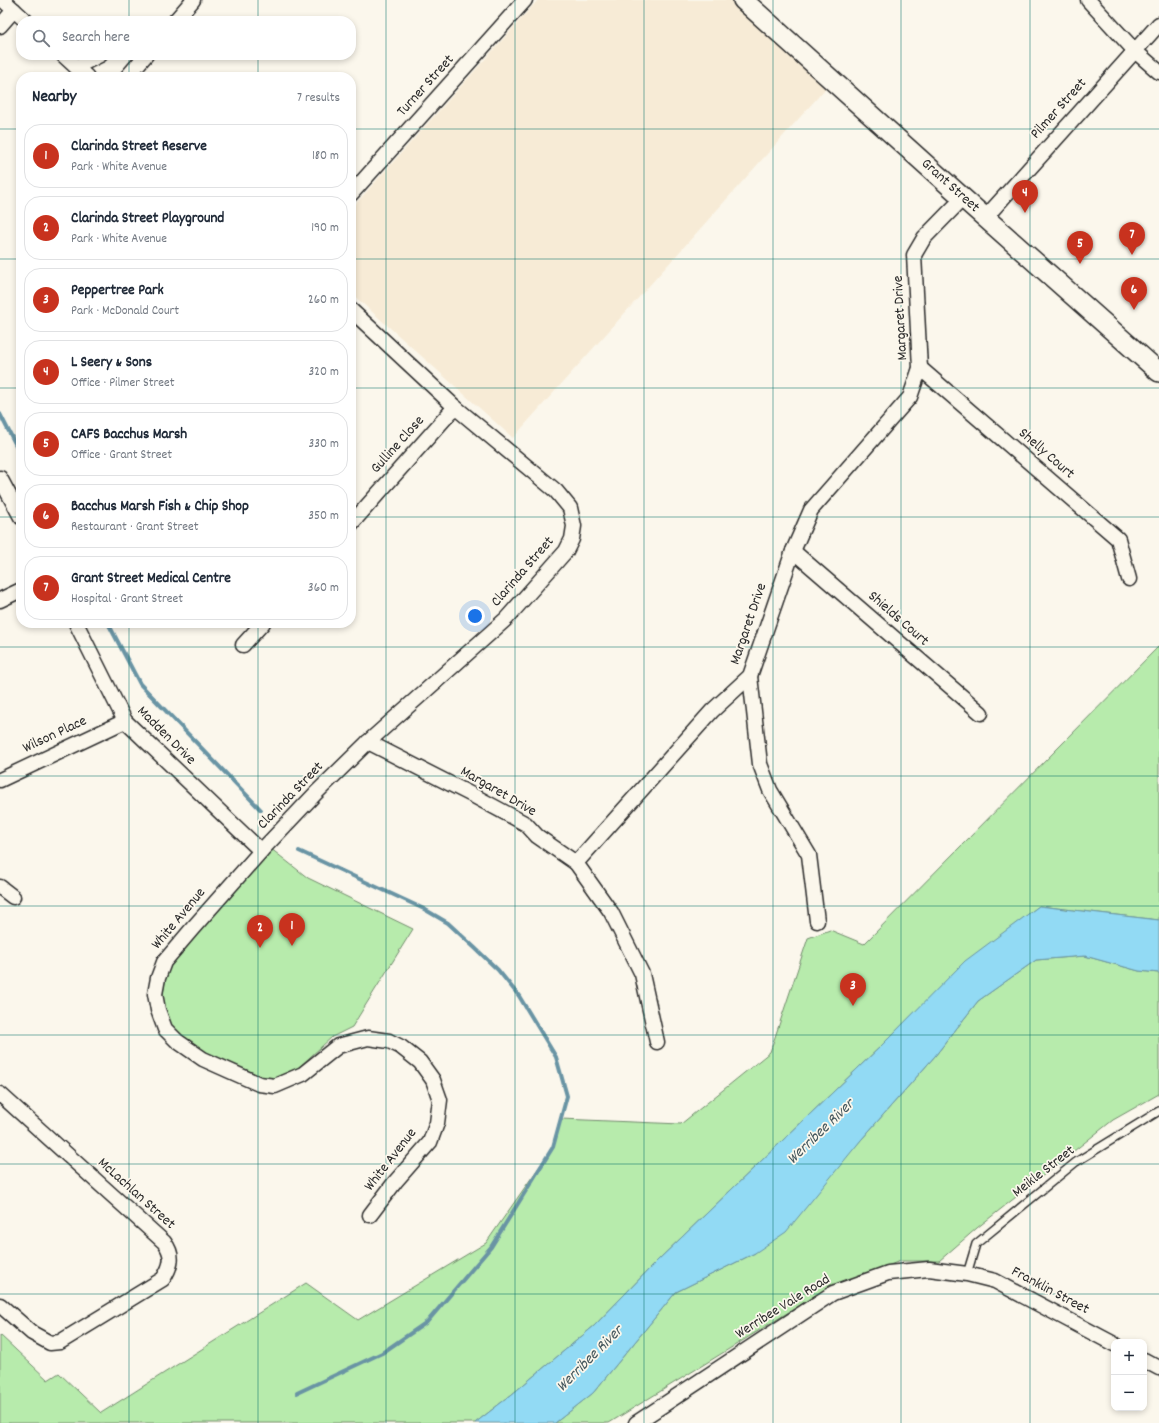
<!DOCTYPE html>
<meta charset="utf-8">
<style>
body{margin:0;font-family:Dekko,sans-serif;background:#f2f2f3;color:#1f2937}
.controls{position:absolute;right:12px;bottom:12px;display:grid;overflow:hidden;border-radius:8px;box-shadow:0 2px 6px #0003}
.controls button{width:36px;height:36px;display:grid;place-items:center;padding:0;border:0;border-bottom:1px solid #e0e1e3;background:#fff;color:#1f2937;font:20px sans-serif}
.you{position:absolute;left:475px;top:616px;width:14px;height:14px;margin:-10px;border:3px solid #fff;border-radius:50%;background:#1a73e8;box-shadow:0 0 0 6px #1a73e833}
.badge{display:grid;place-items:center;width:26px;height:26px;border-radius:50%;background:#c8321e;color:#fff;font-size:13px;font-weight:700}
.pin{position:absolute;translate:-50% -33px;filter:drop-shadow(0 1px 2px #0008)}
.pin::after{content:'';position:absolute;top:21px;width:14px;height:12px;background:inherit;clip-path:polygon(0 0,100% 0,50% 100%)}
.list{margin:0;padding:0;list-style:none}
h2{display:flex;justify-content:space-between;align-items:center;height:52px;margin:0;padding:0 16px;font-size:17px}
h2 small{font-size:13px;font-weight:400;color:#747a83}
.list li{display:grid;grid-template-columns:26px 1fr auto;gap:12px;align-items:center;box-sizing:border-box;height:64px;margin:0 8px 8px;padding:0 8px;border:1px solid #e0e1e3;border-radius:16px}
.list b{display:block;font-size:15px;white-space:nowrap}
.list p{margin:0;font-size:13px;white-space:nowrap;color:#747a83}
.list em{font-size:13px;font-style:normal;color:#747a83}
.icon{flex:none;width:22px;height:22px;fill:none;stroke:currentColor;stroke-width:2;stroke-linecap:round;stroke-linejoin:round}
.map{position:relative;flex:none;width:1159px;height:1423px;overflow:hidden}
.search{position:absolute;background:#fff;box-shadow:0 2px 6px #0003;left:16px;top:16px;width:340px;height:44px;display:flex;align-items:center;gap:10px;box-sizing:border-box;padding:0 14px;border-radius:16px;color:#747a83;font-size:15px}
.panel{position:absolute;background:#fff;box-shadow:0 2px 6px #0003;left:16px;top:72px;width:340px;height:556px;border-radius:16px}
.map>svg:first-child{display:block}
.built{fill:#f7ebd6}
.green{fill:#b7ebac;stroke:#718b6c}
.water{fill:#92daf4;stroke:#6994a4}
.lines{fill:none;stroke-linecap:round;stroke-linejoin:round}
.stream{stroke:#6994a4;stroke-width:4}
.service-casing{stroke:#2b2b2b;stroke-width:10}
.minor-casing{stroke:#2b2b2b;stroke-width:17}
.secondary-casing{stroke:#2b2b2b;stroke-width:22}
.service{stroke:#fbf7ec;stroke-width:7}
.minor{stroke:#fbf7ec;stroke-width:14}
.secondary{stroke:#fbf7ec;stroke-width:19}
.grid{fill:none;stroke:#0f766e;stroke-width:1;stroke-opacity:0.55}
.labels{text-anchor:middle;dominant-baseline:central;stroke-width:3.5;stroke-linejoin:round;paint-order:stroke}
.street-label{font-size:15px;fill:#2b2b2b;stroke:#fbf7ec}
.water-label{font-size:16px;font-style:italic;fill:#45575d;stroke:#fbf7ec}
</style>
<div class="map">
<svg width="1159" height="1423" viewBox="0 0 1159 1423">
<rect width="100%" height="100%" fill="#fbf7ec"/>
<filter id="ink" filterUnits="userSpaceOnUse"><feTurbulence type="fractalNoise" baseFrequency=".025" numOctaves="2"/><feDisplacementMap in="SourceGraphic" scale="8" xChannelSelector="R" yChannelSelector="G"/><feConvolveMatrix kernelMatrix="1 2 1 2 8 2 1 2 1" color-interpolation-filters="sRGB"/></filter>
<g filter="url(#ink)">
<path class="built" d="M538 0H731L827 87 513 438 351 293V209Z"/>
<g class="green">
<path d="M1159 646V920L1039 906 961 966 881 1046 656 1262 594 1326 511 1395 475 1423H0V1335L48 1380 59 1373 101 1413 306 1283 358 1320 486 1243 553 1147 561 1119 681 1124 770 1052 808 938 830 930 864 944Z"/>
<path d="M270 848 308 878 413 929 352 1027 332 1037 298 1068 274 1078 261 1077 206 1053 182 1038 171 1027 165 1010 163 994 168 963Z"/>
<path d="M1085 956 1139 971 1159 973V1094L1113 1120 977 1228 939 1261H900L823 1291 609 1423H555L593 1393 676 1292 755 1253 861 1140 935 1056 978 1001 1036 960Z"/>
</g>
<path class="water" d="M1039 906 1159 920V973L1139 971 1085 956 1036 960 978 1001 935 1056 861 1140 786 1232 755 1253 676 1292 593 1393 555 1423H475L511 1395 594 1326 656 1262 881 1046 965 961Z"/>
<g class="lines">
<g class="stream">
<path d="M0 414 21 455"/>
<path d="M108 623 140 684 261 810"/>
<path d="M297 1393 382 1353 427 1322 491 1247 553 1147 567 1096 556 1057 519 996 498 970 475 948 448 923 424 909 299 851"/>
</g>
<g class="service-casing">
<path id="service" d="M967 1274 976 1244 1076 1162 1159 1111"/>
</g>
<g class="minor-casing">
<g id="minor">
<path d="M3 0 26 21"/>
<path d="M1088 0 1135 51 1159 72"/>
<path d="M175 21 193 0"/>
<path d="M0 26 14 10"/>
<path d="M63 55 87 77"/>
<path d="M76 67 100 55"/>
<path d="M127 77 146 55"/>
<path d="M351 194 525 0"/>
<path d="M985 218 1159 24"/>
<path d="M351 310 455 407 556 491 570 508 574 526 572 539 566 551 506 619 368 742 316 793 261 851 192 929 164 962 158 978 155 994 158 1010 165 1029 177 1041 203 1059 259 1084 275 1086 303 1074 338 1046 368 1038 389 1041 401 1047 420 1062 433 1080 440 1100 437 1123 430 1142 395 1182 370 1215"/>
<path d="M920 368 1118 539 1129 579"/>
<path d="M0 478 21 517"/>
<path d="M351 524 455 407"/>
<path d="M793 551 981 713"/>
<path d="M0 600 21 590"/>
<path d="M76 623 125 721 261 851"/>
<path d="M243 645 263 623"/>
<path d="M750 676 760 764 770 790 809 855 817 921"/>
<path d="M368 742 476 797 526 824 537 836 576 863 712 711 750 676 793 551 811 510 910 397 920 368 914 255 924 238 963 198"/>
<path d="M0 780 125 721"/>
<path d="M576 863 611 912 642 974 657 1042"/>
<path d="M0 887 13 897"/>
<path d="M0 1094 164 1242C174 1255 172 1265 163 1279L60 1342 50 1343 32 1333 0 1305"/>
<path d="M1144 1360 1159 1368"/>
<path d="M636 1423 833 1293 888 1273 929 1269 967 1274 995 1281 1114 1344"/>
</g>
</g>
<g class="secondary-casing">
<path id="secondary" d="M743 0 963 198 1159 372"/>
</g>
<use href="#service" class="service"/>
<use href="#minor" class="minor"/>
<use href="#secondary" class="secondary"/>
</g>
</g>
<path class="grid" d="M129 0V21M258 0V21M386 0V1423M515 0V1423M644 0V1423M773 0V1423M901 0V1423M1030 0V1423M129 55V77M258 55V77M0 129H21M351 129H1159M0 259H21M351 259H1159M0 388H21M351 388H1159M0 517H21M351 517H1159M129 623V1423M258 623V1423M0 647H1159M0 776H1159M0 906H1159M0 1035H1159M0 1164H1159M0 1294H1159"/>
<g class="labels">
<g class="street-label">
<text transform="translate(426 86) rotate(-48)">Turner Street</text>
<text transform="translate(1059 109) rotate(-48)">Pilmer Street</text>
<text transform="translate(950 186) rotate(42)">Grant Street</text>
<text transform="translate(901 318) rotate(-93)">Margaret Drive</text>
<text transform="translate(398 445) rotate(-48)">Gulline Close</text>
<text transform="translate(1046 454) rotate(41)">Shelly Court</text>
<text transform="translate(523 572) rotate(-49)">Clarinda Street</text>
<text transform="translate(898 619) rotate(41)">Shields Court</text>
<text transform="translate(749 624) rotate(-71)">Margaret Drive</text>
<text transform="translate(55 735) rotate(-25)">Wilson Place</text>
<text transform="translate(166 736) rotate(45)">Madden Drive</text>
<text transform="translate(498 792) rotate(30)">Margaret Drive</text>
<text transform="translate(291 796) rotate(-46)">Clarinda Street</text>
<text transform="translate(179 919) rotate(-50)">White Avenue</text>
<text transform="translate(391 1160) rotate(-52)">White Avenue</text>
<text transform="translate(1044 1172) rotate(-38)">Meikle Street</text>
<text transform="translate(136 1194) rotate(42)">McLachlan Street</text>
<text transform="translate(1050 1291) rotate(28)">Franklin Street</text>
<text transform="translate(783 1307) rotate(-32)">Werribee Vale Road</text>
</g>
<g class="water-label">
<text transform="translate(821 1132) rotate(-44)">Werribee River</text>
<text transform="translate(590 1359) rotate(-45)">Werribee River</text>
</g>
</g>
</svg>
<div class="controls">
<button>+</button>
<button>−</button>
</div>
<div class="you"></div>
<div class="pin badge" style="left:292px;top:946px">1</div>
<div class="pin badge" style="left:260px;top:948px">2</div>
<div class="pin badge" style="left:853px;top:1006px">3</div>
<div class="pin badge" style="left:1025px;top:213px">4</div>
<div class="pin badge" style="left:1080px;top:264px">5</div>
<div class="pin badge" style="left:1134px;top:310px">6</div>
<div class="pin badge" style="left:1132px;top:255px">7</div>
<div class="search"><svg class="icon" aria-label="search" viewBox="0 0 24 24"><circle cx="10" cy="10" r="6"/><path d="M15 15l6 6"/></svg>Search here</div>
<section class="panel">
<h2>Nearby<small>7 results</small></h2>
<ul class="list">
<li><span class="badge">1</span><div><b>Clarinda Street Reserve</b><p>Park · White Avenue</p></div><em>180 m</em></li>
<li><span class="badge">2</span><div><b>Clarinda Street Playground</b><p>Park · White Avenue</p></div><em>190 m</em></li>
<li><span class="badge">3</span><div><b>Peppertree Park</b><p>Park · McDonald Court</p></div><em>260 m</em></li>
<li><span class="badge">4</span><div><b>L Seery &amp; Sons</b><p>Office · Pilmer Street</p></div><em>320 m</em></li>
<li><span class="badge">5</span><div><b>CAFS Bacchus Marsh</b><p>Office · Grant Street</p></div><em>330 m</em></li>
<li><span class="badge">6</span><div><b>Bacchus Marsh Fish &amp; Chip Shop</b><p>Restaurant · Grant Street</p></div><em>350 m</em></li>
<li><span class="badge">7</span><div><b>Grant Street Medical Centre</b><p>Hospital · Grant Street</p></div><em>360 m</em></li>
</ul>
</section>
</div>
